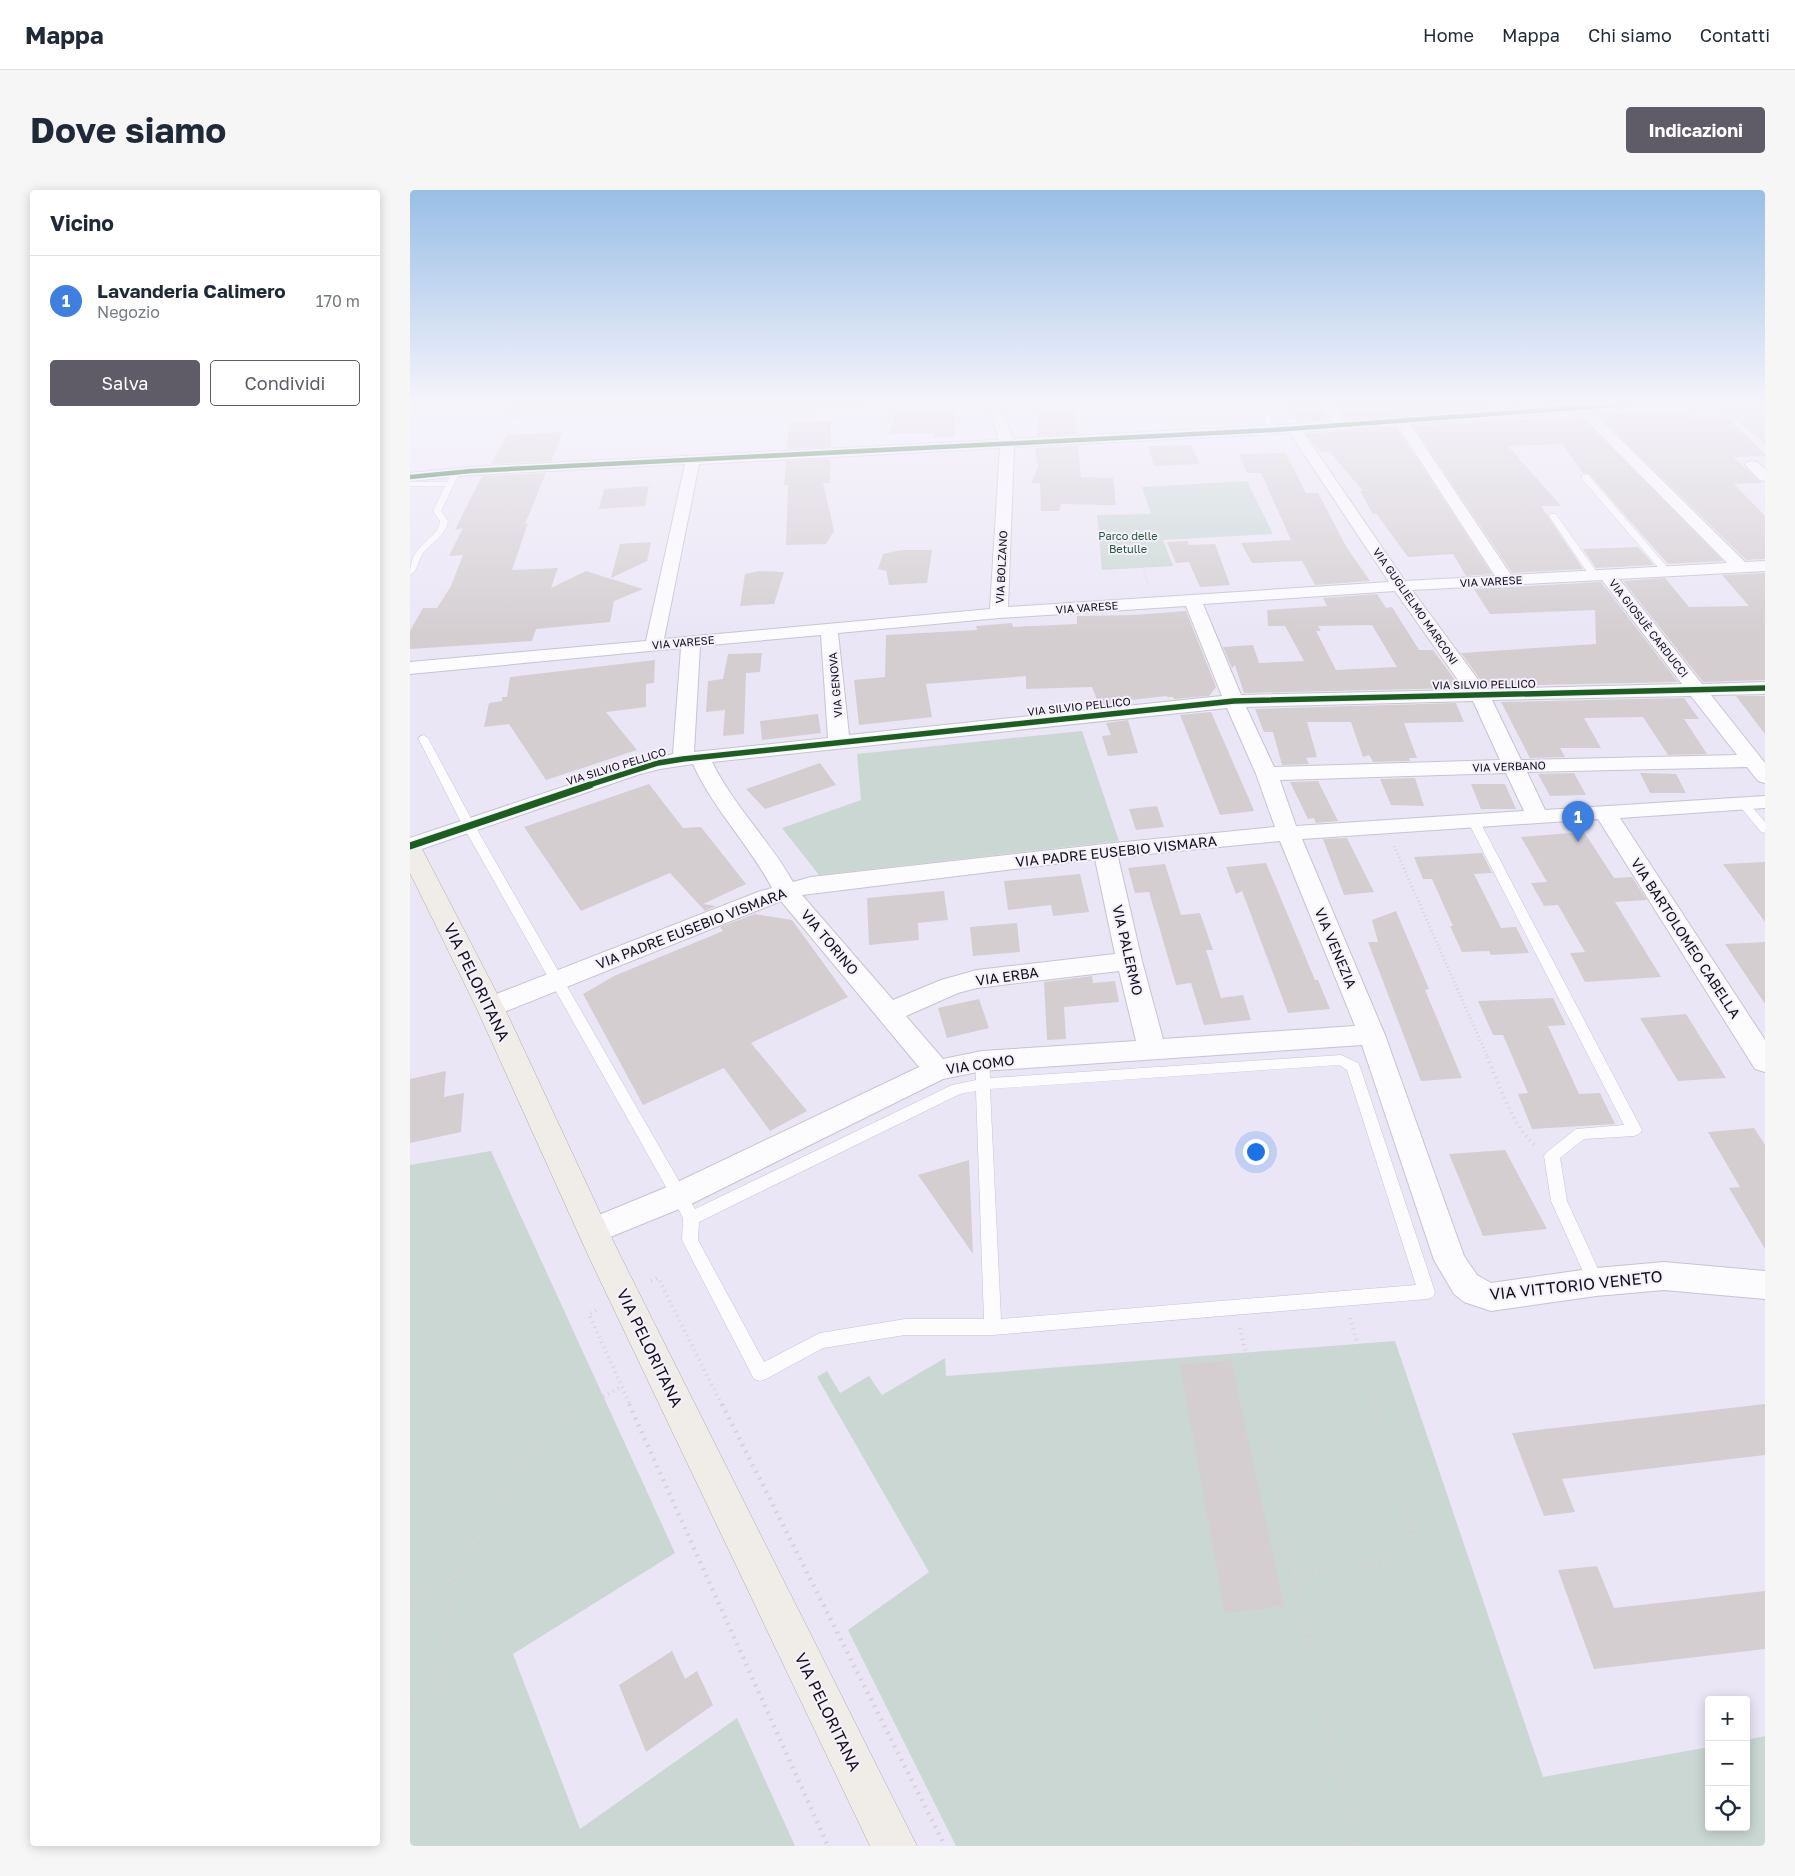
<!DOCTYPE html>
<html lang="it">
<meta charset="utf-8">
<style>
body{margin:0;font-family:"Golos Text",sans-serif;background:#f6f6f7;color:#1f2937}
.controls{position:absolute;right:15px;bottom:15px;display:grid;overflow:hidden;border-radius:5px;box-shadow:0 2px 12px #0003}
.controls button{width:45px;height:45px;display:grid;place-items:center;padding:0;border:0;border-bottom:1px solid #e0e1e3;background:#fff;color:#1f2937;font:25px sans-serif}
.you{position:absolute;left:845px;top:961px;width:18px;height:18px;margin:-12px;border:4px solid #fff;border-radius:50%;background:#1a73e8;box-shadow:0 0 0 8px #1a73e833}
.badge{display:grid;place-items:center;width:32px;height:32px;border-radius:50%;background:#5f5b67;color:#fff;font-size:16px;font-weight:700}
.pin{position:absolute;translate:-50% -41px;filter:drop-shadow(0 1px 2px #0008)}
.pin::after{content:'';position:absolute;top:26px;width:18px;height:15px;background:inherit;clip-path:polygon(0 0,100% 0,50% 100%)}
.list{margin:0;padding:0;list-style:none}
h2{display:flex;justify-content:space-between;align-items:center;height:65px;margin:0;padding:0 20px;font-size:21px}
h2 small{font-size:16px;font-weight:400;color:#747a83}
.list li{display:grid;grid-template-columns:32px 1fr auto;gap:15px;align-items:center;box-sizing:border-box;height:90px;padding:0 20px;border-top:1px solid #e0e1e3}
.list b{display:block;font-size:19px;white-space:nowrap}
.list p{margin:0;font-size:16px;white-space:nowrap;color:#747a83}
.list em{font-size:16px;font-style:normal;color:#747a83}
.actions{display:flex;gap:10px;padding:15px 20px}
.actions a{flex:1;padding:11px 0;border:1px solid #5f5b67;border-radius:5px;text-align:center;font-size:18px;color:#5f5b67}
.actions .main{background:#5f5b67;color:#fff}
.icon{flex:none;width:28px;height:28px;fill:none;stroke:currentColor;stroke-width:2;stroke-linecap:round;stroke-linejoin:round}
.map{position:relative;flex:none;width:1355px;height:1656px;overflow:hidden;border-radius:5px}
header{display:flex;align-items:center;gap:30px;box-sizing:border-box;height:70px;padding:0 25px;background:#fff;border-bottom:1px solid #e0e1e3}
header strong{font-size:24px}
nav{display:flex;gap:28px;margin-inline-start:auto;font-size:18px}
.intro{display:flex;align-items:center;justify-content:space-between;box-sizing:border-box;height:120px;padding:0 30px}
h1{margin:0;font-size:35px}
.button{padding:12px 22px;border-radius:5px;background:#5f5b67;color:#fff;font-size:18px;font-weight:700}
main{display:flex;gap:30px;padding:0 30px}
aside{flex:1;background:#fff;border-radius:5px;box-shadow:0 2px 12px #0003}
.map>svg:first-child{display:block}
.green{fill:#cad7d3}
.building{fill:#d4ced1;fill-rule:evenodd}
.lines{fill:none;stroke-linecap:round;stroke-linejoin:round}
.lane-casing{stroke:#c7c3d0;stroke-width:1}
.street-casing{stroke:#c7c3d0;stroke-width:2}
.primary-casing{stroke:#b3aca8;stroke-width:1}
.path-far4{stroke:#d6d4d8;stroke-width:2;stroke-dasharray:0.5 2;stroke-linecap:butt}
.path-far3{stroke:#d6d4d8;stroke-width:2.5;stroke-dasharray:0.5 2.5;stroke-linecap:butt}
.path-far2{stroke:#d6d4d8;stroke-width:3;stroke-dasharray:1 3;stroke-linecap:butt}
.path-far1{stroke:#d6d4d8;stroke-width:4;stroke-dasharray:1 4.5;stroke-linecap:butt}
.path{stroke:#d6d4d8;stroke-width:4.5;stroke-dasharray:2 5.5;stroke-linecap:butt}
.lane{fill:#fcfbfe;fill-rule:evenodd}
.street{fill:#fcfbfe;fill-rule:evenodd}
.primary{fill:#f0ece8;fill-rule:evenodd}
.cycleway-far2-casing{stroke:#f4f0fc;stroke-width:6}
.cycleway-far1-casing{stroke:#f4f0fc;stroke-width:8}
.cycleway-casing{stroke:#f4f0fc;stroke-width:10}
.cycleway-far2{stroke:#1b5e20;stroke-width:4.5}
.cycleway-far1{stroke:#1b5e20;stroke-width:5.5}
.cycleway{stroke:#1b5e20;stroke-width:7}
.labels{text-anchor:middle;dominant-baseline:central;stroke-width:4;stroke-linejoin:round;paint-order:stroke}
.far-park-label{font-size:11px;fill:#27583a;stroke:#f4f0fc}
.far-street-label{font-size:11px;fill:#13101a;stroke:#f4f0fc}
.street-label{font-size:14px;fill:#13101a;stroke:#f4f0fc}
.near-street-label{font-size:16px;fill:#13101a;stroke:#f4f0fc}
</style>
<header>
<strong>Mappa</strong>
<nav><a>Home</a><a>Mappa</a><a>Chi siamo</a><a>Contatti</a></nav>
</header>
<div class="intro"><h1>Dove siamo</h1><a class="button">Indicazioni</a></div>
<main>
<aside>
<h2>Vicino<small></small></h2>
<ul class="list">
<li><span class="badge" style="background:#3f7fe0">1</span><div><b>Lavanderia Calimero</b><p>Negozio</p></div><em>170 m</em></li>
</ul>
<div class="actions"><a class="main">Salva</a><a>Condividi</a></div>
</aside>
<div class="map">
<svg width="1355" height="1656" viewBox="0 0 1355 1656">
<rect width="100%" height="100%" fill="#ebe6f6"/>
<g class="green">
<path d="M103 214H467V216L95 228Z"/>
<path d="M1355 217V254L1312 218Z"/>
<path d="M837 291 863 344 753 350 763 376 692 380 687 325 741 324 732 297Z"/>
<path d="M672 541 709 651 409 685 372 638 451 610 447 564Z"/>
<path d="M81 961 265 1363 103 1464 170 1639 327 1528 385 1656H0V975Z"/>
<path d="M985 1151 1133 1587 1299 1557V1637H1336V1550L1355 1546V1656H546L438 1440 519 1382 407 1187 417 1181 430 1203 459 1186 472 1205 535 1168 536 1186Z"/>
</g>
<g class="building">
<path d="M892 214H910L919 230 887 232 876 217H893Z"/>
<path d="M926 214H1074L1078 219 936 229Z"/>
<path d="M545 218V247H524V243L480 244 486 219Z"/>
<path d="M664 219 667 244 627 246 630 220Z"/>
<path d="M1278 223 1282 227H1317L1355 264V266L1323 267 1349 291 1353 293 1324 294 1355 326V369L1336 370 1187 224Z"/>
<path d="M1172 228 1313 371 1258 374 1179 284 1173 283 1152 254 1098 256 1151 316H1131L1173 379 1102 383 1003 236 1087 230Z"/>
<path d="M421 231V257L377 259 379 233Z"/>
<path d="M986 237 1082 384 1056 386 1043 364 998 367 966 323 963 324 950 301H953L920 262H911L896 244Z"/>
<path d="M153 242 141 271 81 274 97 245Z"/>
<path d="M782 255 789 274 744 276 738 256Z"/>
<path d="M668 256 671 287 703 288 706 315 651 314 649 321H631L630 294 621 293 628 277 625 258Z"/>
<path d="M876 263 896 303H908L937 358 960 391 905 395 892 371 842 373 831 353 881 350 851 283H837L829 264Z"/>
<path d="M420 269V293H413L424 341 416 354 376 355 378 295H374L376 271Z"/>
<path d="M136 283 115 334 118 333 102 380 148 378 141 398 176 381 233 399 204 411 200 432 126 439 122 451 0 459V441L13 418H27L41 396 53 365 39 366 53 338 45 340 71 288 74 286Z"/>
<path d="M239 296 235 316 189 319 194 299Z"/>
<path d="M777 351 779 355 805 354 820 395 790 397 779 372 766 373 757 352Z"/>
<path d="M241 352 237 371 201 388 210 354Z"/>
<path d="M1228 357 1244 375 1186 378 1173 359Z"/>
<path d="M491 360H522L517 393 479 395 476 381 468 379 473 364Z"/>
<path d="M349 381 374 382 364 414 330 416 335 384Z"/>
<path d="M1355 383V490L1293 492 1213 391 1255 388 1279 417 1339 416 1312 385Z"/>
<path d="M1191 392 1268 492 1075 496 1051 463 1186 454 1185 420 1080 424 1064 399Z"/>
<path d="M967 404 976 418 982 417 1009 460H1023L1051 498 834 503 825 475 822 478 813 457 843 455 849 473 894 471 875 436H858L857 420 917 416 913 408ZM962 435 987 477 926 480 906 441H911L908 436Z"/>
<path d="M776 421 806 497 799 506 764 509 763 507H757V506L712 511 713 514 690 517 682 497 616 499V486L516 494 522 527 449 535 444 490 475 487 476 445 567 440 566 436 602 433 603 437 667 434V426L724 425Z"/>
<path d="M352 463 350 482 336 483 334 544 313 546 315 520 296 522 298 491 313 489 318 464Z"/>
<path d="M245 470 244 493 236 494V517L196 522 227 560 136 590 99 534 74 537 79 513 92 511V507H97L100 487Z"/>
<path d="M1326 506H1355V544Z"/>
<path d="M1274 508 1289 529H1274L1297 564 1258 565 1233 527 1174 528 1191 558H1150L1155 567 1120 568 1091 512Z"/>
<path d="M1046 513 1054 532 994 533 1007 568H999L1000 571 963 572 959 565 953 567 941 532H897L907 567 896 568 899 574 872 575 863 542H854L845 519Z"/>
<path d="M801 522 839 609 844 621 810 625 770 525Z"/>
<path d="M408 524 411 543 352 550 350 531Z"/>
<path d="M718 530 728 563 698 566 692 546 701 545 696 533Z"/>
<path d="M410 573 426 595 355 619 336 599Z"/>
<path d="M1164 583 1176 605 1140 606 1128 584Z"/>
<path d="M1230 583 1266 584 1276 603H1240Z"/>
<path d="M1005 588 1014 616 981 615 970 589Z"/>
<path d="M908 591 928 631 906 633 904 628 898 629 880 592Z"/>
<path d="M239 594 273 638 291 637 336 694 293 714 306 716 295 721 260 683 171 721 114 637Z"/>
<path d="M1061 594H1095L1106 619H1071Z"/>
<path d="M747 616 754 637 726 640 719 619Z"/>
<path d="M1174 642 1204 688 1222 687 1237 710 1205 712 1251 787 1175 792 1160 763 1175 762 1148 715 1134 716 1121 693 1137 692 1111 647Z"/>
<path d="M937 648 964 702 934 705 913 649Z"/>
<path d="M1072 663 1082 683 1064 684 1091 738 1106 737 1119 763 1081 765 1079 761 1052 762 1040 736H1043L1022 689H1013L1004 667Z"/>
<path d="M1355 672V732L1313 674Z"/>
<path d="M856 673 905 790H908L920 819 878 823 832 701 826 704 816 677Z"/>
<path d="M755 674 771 725 790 723 803 760H796L811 808 833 805 841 830 794 835 781 793 766 795 739 702 725 703 718 678Z"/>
<path d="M670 684 679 722 643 726 641 715 598 720 594 691Z"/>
<path d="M534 701 538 730 508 733 509 750 459 755 457 708Z"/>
<path d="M986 721 1019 799 1015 800 1052 888 1011 891 958 752H968L962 730Z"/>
<path d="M345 724 382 730 438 807 341 853 397 921 360 941 314 878 233 915 173 804 204 786 313 741 310 737Z"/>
<path d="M607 733 610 762 563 766 560 737Z"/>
<path d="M1355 752V814L1315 754Z"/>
<path d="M682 786 683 793 705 791 709 812 654 817 656 849 637 850 634 792Z"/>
<path d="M1143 808 1156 835 1138 836 1169 904 1190 903 1205 934 1122 939 1108 904 1118 903 1093 845H1083L1068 811Z"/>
<path d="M569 809 579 838 537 848 528 818Z"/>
<path d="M1276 824 1316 888 1268 891 1230 828Z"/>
<path d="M36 881 34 907 54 903 51 942 0 953V889Z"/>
<path d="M1344 938 1355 955V1059L1319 998 1330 997 1298 942Z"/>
<path d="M1095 960 1137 1039 1073 1046 1039 964Z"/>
<path d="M559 970 563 1064 508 985Z"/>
<path d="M821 1170 874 1416 815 1423 770 1175Z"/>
<path d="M1355 1214V1265L1152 1289 1165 1322 1134 1326 1102 1243Z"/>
<path d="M1187 1376 1204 1418 1355 1401V1459L1184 1479 1148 1380Z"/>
<path d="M262 1461 275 1489 287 1481 303 1515 236 1562 209 1495Z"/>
</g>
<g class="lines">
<g class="lane-casing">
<g id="lane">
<path d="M845 214H851L867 240 866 242H860Z"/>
<path d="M1111 214H1118L1123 220 1118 221Z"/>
<path d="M43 280 50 282 31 321 38 331C36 346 20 353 12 365 8 372 7 382 0 385 0 352 27 352 30 331L23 321 35 296H0V292H37Z"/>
<path d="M1172 285H1178L1259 379V383H1253L1172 289Z"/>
<path d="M1140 324H1146L1188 384 1187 386H1181L1175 379 1139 326Z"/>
<path d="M13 545 18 548 65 636 285 1019 542 895 566 890 565 871 567 867 572 866 577 867 579 871 580 888 931 865 948 873 950 877 1025 1102 1023 1107 1017 1109 583 1145H495L413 1158 356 1189 350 1191 344 1189 272 1050 273 1028 269 1020 53 636 8 548ZM929 875 937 880 1006 1095 591 1129 580 899ZM566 901 574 1129H495L410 1143 354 1172 288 1050 289 1032 550 904Z"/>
<path d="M1334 611 1338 612 1355 632V643L1351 642 1328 614Z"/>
<path d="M1064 629 1070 632 1232 940 1229 944 1224 946 1174 949 1150 968 1157 1011 1194 1092 1192 1097 1186 1099 1180 1097 1141 1011 1134 966 1137 962 1166 939 1214 935 1058 632Z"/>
</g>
</g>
<g class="street-casing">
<g id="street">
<path d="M577 214H590L603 249 922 232 912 214H924L935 231 1165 214H1225L1224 217 1219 218 1182 221 1335 372 1355 371V381L1209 389 1292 494 1355 492V504L1301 505 1355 573V593L1348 591 1337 577 1117 582 1135 620 1355 606V618L1210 628 1355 850V882L1345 879 1188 629 892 649 975 845 1054 1066 1067 1085 1081 1093 1186 1078 1254 1072 1355 1081V1109L1254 1100 1186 1106 1081 1121 1054 1112 1044 1104 1024 1070 952 855 572 881 533 889 279 1015 183 1054 172 1050 168 1041 172 1032 257 997 509 877 371 711 89 824 80 826 71 824 67 817 71 810 348 702 362 698C339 654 303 619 283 574L250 579 230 584 0 663V648L216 576 263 564 271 458 0 484V472L236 451 275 274 61 285 0 291V283L61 277 589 250ZM1168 222 1317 373 1101 385 1000 234ZM987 235 1085 386 995 391 893 242ZM880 243 979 392 598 417 604 257ZM590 258 580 419 254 449 289 274ZM1192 390 1272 494 1075 499 1002 400ZM985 401 1055 500 831 505 793 414ZM776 416 812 506 439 545 428 443 589 428ZM411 445 418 548 284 562 290 456ZM1281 506 1327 565 1111 570 1082 510ZM1063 511 1090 570 864 577 836 517ZM817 518 846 584 865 637 695 654 401 687 383 692C359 650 324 616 302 572ZM1096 583 1114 621 886 636 870 590ZM870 651 945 836 753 849 732 771 708 667ZM685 669 705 764 567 780 531 790 483 810 392 705ZM709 781 726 851 572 861 533 869 496 826 548 803 567 798Z"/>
<path d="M1342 271 1347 272 1355 279V291L1350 290 1335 275 1337 272Z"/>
</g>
</g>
<g class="primary-casing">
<path id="primary" d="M0 652 8 654 12 659 94 817 207 1059 507 1656H460L178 1065 66 817 0 683Z"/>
</g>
<g class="path-far4">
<path d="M319 214 321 217 367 214"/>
<path d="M321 217 315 240 336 249"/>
<path d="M288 252 315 240"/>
<path d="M723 349 734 382"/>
</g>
<path class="path-far3" d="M734 381 739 396"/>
<path class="path-far2" d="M984 656 1078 868"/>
<g class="path-far1">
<path d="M1077 867C1088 891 1105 943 1127 956"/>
<path d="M241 1091 248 1088 312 1215"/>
<path d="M186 1120 179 1124 220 1215"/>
<path d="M940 1128 965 1215"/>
<path d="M830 1138 847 1215"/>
<path d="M179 1215 212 1196"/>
</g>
<g class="path">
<path d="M219 1214 418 1656"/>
<path d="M312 1214 535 1656"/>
<path d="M847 1214 945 1656"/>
<path d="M883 1384 1009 1369 965 1214"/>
<path d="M0 1414 45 1387 88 1310 128 1250 181 1214"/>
<path d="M0 1513 28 1507 45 1387"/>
</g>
<use href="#lane" class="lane"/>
<use href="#street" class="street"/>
<use href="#primary" class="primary"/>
<g class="cycleway-far2-casing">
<path id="cycleway-far2" d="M0 287 61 281 863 240 1219 214"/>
</g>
<g class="cycleway-far1-casing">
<path id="cycleway-far1" d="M176 596 248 573 273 569 824 511 1355 498"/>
</g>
<g class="cycleway-casing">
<path id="cycleway" d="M0 656 180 595"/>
</g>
<use href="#cycleway-far2" class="cycleway-far2"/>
<use href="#cycleway-far1" class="cycleway-far1"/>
<use href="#cycleway" class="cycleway"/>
</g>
<linearGradient id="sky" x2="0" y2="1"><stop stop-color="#99bee6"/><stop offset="0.48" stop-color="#f6f4fb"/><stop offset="1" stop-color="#f6f4fb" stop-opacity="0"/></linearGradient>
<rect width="1355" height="445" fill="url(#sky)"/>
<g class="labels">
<g class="far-park-label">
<text x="718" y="345">Parco delle<tspan x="718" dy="13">Betulle</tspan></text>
</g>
<g class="far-street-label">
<text transform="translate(591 377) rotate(-87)">VIA BOLZANO</text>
<text transform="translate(1081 391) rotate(-3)">VIA VARESE</text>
<text transform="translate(1006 416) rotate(55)">VIA GUGLIELMO MARCONI</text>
<text transform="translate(677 417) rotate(-4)">VIA VARESE</text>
<text transform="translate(1239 438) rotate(52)">VIA GIOSUÈ CARDUCCI</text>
<text transform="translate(273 452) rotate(-5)">VIA VARESE</text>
<text transform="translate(1074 494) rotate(-1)">VIA SILVIO PELLICO</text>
<text transform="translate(425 495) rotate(-95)">VIA GENOVA</text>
<text transform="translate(669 516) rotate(-6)">VIA SILVIO PELLICO</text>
<text transform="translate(206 576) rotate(-17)">VIA SILVIO PELLICO</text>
<text transform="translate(1099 576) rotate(-2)">VIA VERBANO</text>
</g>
<g class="street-label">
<text transform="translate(706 661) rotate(-6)">VIA PADRE EUSEBIO VISMARA</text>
<text transform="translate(281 738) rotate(-21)">VIA PADRE EUSEBIO VISMARA</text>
<text transform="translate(1276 748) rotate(57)">VIA BARTOLOMEO CABELLA</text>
<text transform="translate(420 752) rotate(50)">VIA TORINO</text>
<text transform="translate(926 758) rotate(67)">VIA VENEZIA</text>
<text transform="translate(718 760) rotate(77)">VIA PALERMO</text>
<text transform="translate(597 786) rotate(-8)">VIA ERBA</text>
<text transform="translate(570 874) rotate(-8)">VIA COMO</text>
</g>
<g class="near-street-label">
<text transform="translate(67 792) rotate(64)">VIA PELORITANA</text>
<text transform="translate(1166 1095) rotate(-6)">VIA VITTORIO VENETO</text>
<text transform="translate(240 1158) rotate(64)">VIA PELORITANA</text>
<text transform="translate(418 1522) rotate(64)">VIA PELORITANA</text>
</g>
</g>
</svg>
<div class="controls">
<button>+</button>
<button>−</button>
<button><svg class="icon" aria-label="locate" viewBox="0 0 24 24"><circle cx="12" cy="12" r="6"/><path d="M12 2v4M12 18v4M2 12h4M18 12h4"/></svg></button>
</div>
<div class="you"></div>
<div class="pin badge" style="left:1168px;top:652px;background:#3f7fe0">1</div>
</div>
</main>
